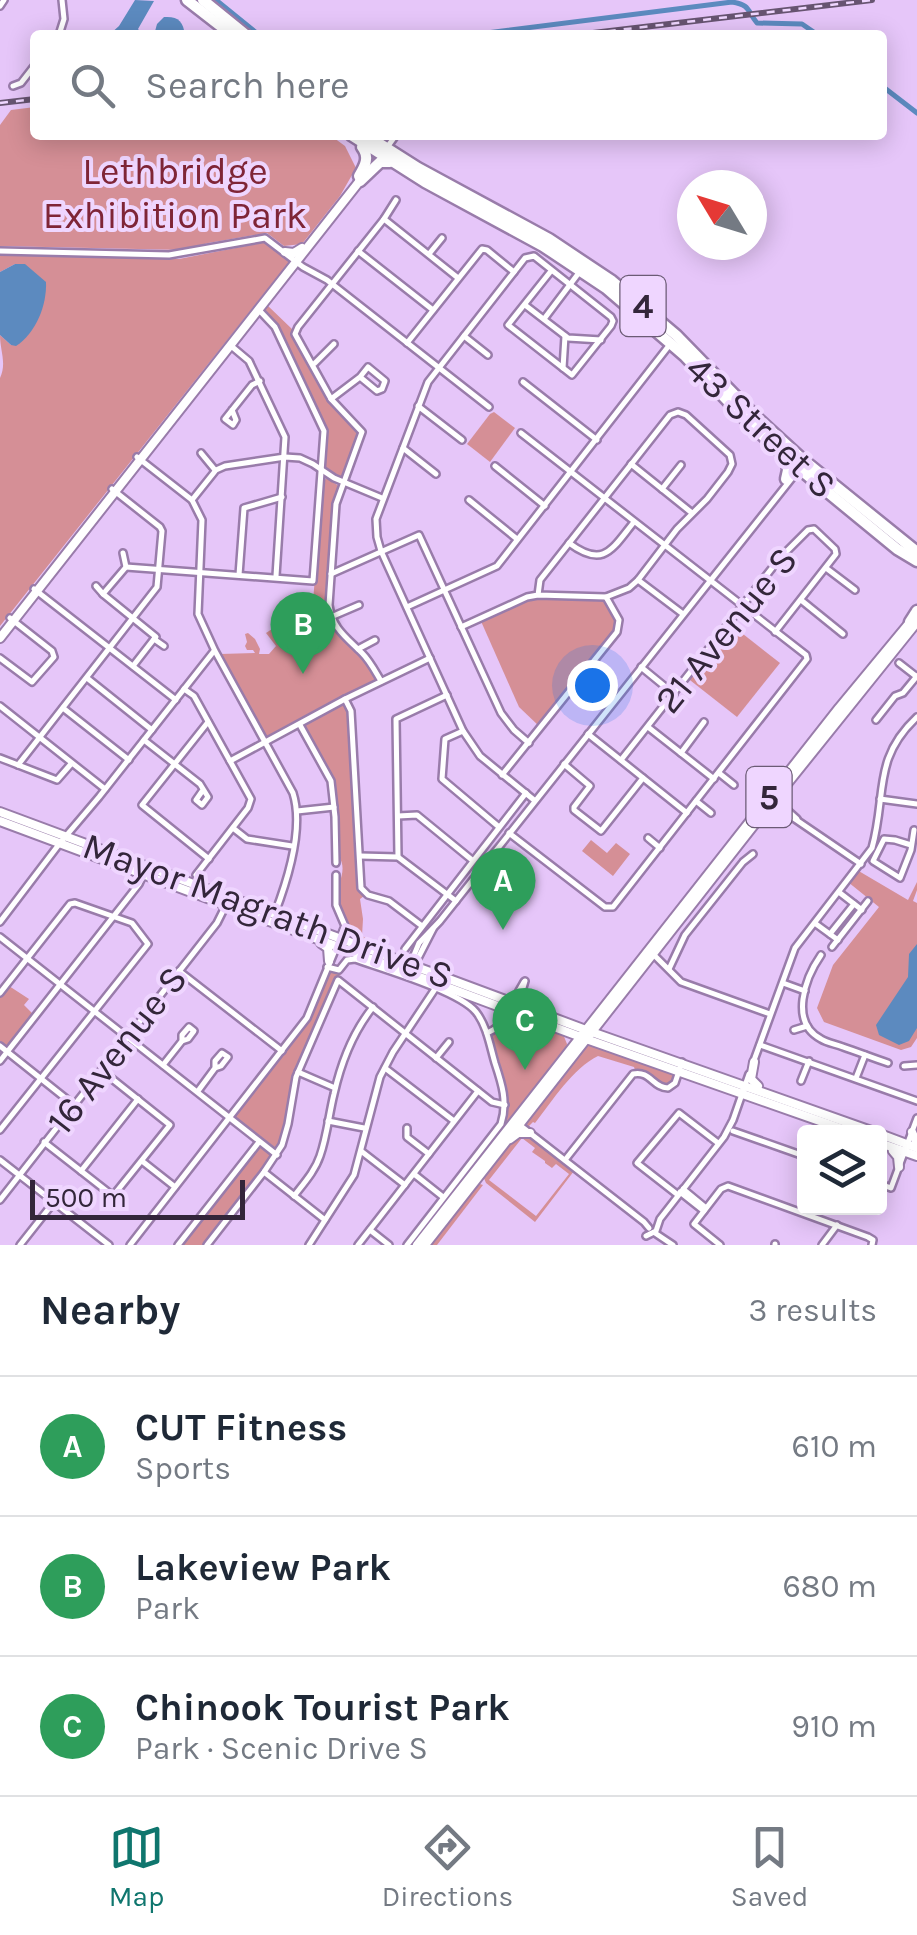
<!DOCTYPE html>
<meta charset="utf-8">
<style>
body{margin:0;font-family:Karla,sans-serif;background:#f2f2f3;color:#1f2937}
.controls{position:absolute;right:30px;bottom:30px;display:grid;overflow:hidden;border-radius:10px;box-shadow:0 5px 25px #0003}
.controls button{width:90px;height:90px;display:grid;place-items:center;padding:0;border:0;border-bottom:2px solid #e0e1e3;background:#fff;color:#1f2937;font:50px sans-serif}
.compass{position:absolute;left:677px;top:170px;width:90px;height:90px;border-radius:50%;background:#fff;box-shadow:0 5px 25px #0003;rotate:308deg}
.scale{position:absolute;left:30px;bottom:25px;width:215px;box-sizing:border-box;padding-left:10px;border:5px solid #33263a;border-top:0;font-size:28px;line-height:35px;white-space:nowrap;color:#33263a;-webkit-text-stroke:8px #efd6ff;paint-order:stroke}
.you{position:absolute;left:592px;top:685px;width:35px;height:35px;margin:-25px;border:8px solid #fff;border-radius:50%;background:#1a73e8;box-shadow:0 0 0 15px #1a73e833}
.badge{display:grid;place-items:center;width:65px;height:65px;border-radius:50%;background:#0f766e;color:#fff;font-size:32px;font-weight:700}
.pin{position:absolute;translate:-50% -82px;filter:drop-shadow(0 2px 5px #0008)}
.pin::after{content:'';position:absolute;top:52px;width:35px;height:30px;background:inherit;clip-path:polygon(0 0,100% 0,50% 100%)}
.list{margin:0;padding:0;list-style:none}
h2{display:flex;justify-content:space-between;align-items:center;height:130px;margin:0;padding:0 40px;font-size:42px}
h2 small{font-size:32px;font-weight:400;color:#747a83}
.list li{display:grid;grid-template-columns:65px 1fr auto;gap:30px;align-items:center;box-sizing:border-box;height:140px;padding:0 40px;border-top:2px solid #e0e1e3}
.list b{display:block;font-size:38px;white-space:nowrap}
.list p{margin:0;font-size:32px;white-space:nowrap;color:#747a83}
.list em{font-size:32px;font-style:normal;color:#747a83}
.icon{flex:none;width:55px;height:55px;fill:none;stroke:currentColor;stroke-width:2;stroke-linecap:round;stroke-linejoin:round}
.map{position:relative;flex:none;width:917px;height:1245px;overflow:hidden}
.search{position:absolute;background:#fff;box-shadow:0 5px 25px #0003;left:30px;right:30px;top:30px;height:110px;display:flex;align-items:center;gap:25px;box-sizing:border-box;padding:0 35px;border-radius:10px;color:#747a83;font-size:38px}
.sheet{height:550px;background:#fff}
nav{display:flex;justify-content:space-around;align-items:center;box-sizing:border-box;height:140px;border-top:2px solid #e0e1e3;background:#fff;font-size:28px;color:#747a83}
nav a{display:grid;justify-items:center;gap:5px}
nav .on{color:#0f766e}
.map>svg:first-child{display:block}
.green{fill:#d58f96;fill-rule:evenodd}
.water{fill:#5c8abf}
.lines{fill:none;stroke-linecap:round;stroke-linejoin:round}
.canal{stroke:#5c8abf;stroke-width:5}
.minor-casing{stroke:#997caa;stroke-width:10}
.major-casing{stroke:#997caa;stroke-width:12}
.highway-casing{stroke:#997caa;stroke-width:15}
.minor{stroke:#fff;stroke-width:5}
.major{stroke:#fff;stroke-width:8}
.highway{stroke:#fff;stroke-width:10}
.rail-casing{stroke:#675471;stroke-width:6}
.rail{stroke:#efd6ff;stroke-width:2.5;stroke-dasharray:8;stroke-linecap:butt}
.labels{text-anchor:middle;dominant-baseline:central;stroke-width:8;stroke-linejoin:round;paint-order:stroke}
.shield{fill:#efd6ff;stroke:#6b5b75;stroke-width:2.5}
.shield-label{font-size:35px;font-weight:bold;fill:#33263a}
.park-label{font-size:38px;fill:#7f2537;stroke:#efd6ff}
.street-label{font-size:38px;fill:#33263a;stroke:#efd6ff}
</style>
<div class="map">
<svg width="917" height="1245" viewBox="0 0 917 1245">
<rect width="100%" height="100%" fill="#e6c6f9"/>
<g class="green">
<path d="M35 107V135H330L345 146 356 168 340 196 302 244 284 246 267 233 208 243 184 250 0 246V125L11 110Z"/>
<path d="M266 242 290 261 0 626V378C7 363 0 351 0 335L11 345 15 264 0 272V251L61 252 60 256 179 259Z"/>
<path d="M266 304 293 330V335L333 404 359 430 360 437 341 478 324 466 323 424 276 324 262 309Z"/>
<path d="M494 412 515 428 490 462 467 444 490 414Z"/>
<path d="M327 478 340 487 333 504 326 604C332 638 362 650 377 679L267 738 220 654 255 653 253 650H247L245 646 247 642 245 634 248 633 255 639 260 649 259 654H269L276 646 266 633 290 617 295 624 313 601 323 481Z"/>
<path d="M527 597H606L617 617V632L541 728 519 707 480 619Z"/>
<path d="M729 623 780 663 737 717 686 677Z"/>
<path d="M344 702 349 712 358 885 364 896 360 899 363 919 362 936 368 939 364 944 346 937 344 934C350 916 341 918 338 903 334 884 350 872 338 855L333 781 302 725Z"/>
<path d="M591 840 607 853 616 843 630 854 613 876 582 851Z"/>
<path d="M857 870 908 900 917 882V890L913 901 917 903V1038L911 1047 901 1050 824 1022 817 1008 833 965 879 907 848 882Z"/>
<path d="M346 969 336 979 294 1076 286 1123 278 1150 275 1151 232 1117 311 1018 327 973H338Z"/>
<path d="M9 986 29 999 24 1005 33 1014 7 1046 0 1041V998Z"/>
<path d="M513 1015 563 1034 567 1044 566 1051 416 1245H409L495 1135 507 1104 490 1039C491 1037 511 1016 513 1015Z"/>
<path d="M590 1044 679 1071 675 1083 668 1088 636 1073 634 1067 598 1056C573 1068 552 1101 535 1123L533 1122 529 1126 532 1129 529 1133 518 1125 578 1053Z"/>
<path d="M529 1136 574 1171 535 1222 486 1183 483 1176 514 1137ZM522 1138 535 1148 532 1152 545 1161V1163L552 1168 556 1164 569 1174 536 1216 489 1180Z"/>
<path d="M260 1146 273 1156V1159L205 1245H181Z"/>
<path d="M480 1184 483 1185 437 1245H429L475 1185Z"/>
</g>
<g class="water">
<path d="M135 0 154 1 138 29 143 35H109L119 26Z"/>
<path d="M164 17C178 16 183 21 185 35H154L157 24Z"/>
<path d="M15 264H25L46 282C47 305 36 333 16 346L11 345 0 335V272Z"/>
<path d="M917 944V1028L909 1041 899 1045 879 1035 876 1025 908 977 909 954Z"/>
</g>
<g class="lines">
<g class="canal">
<path d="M216 0 259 35"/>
<path d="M471 35 732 2C751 5 747 11 757 23L802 24 818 35"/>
<path d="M882 86 917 113"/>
</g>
<g class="minor-casing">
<g id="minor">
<path d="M0 6 4 0"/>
<path d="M59 35 64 19 62 0"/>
<path d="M13 86 21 83 35 65"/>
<path d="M388 146 396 135"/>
<path d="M384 219 458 278"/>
<path d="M0 251 169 255 265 238 303 267 327 280 489 407"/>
<path d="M358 251 433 310"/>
<path d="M429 254 442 238"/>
<path d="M525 305 568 338 601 340"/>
<path d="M544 319 581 270"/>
<path d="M464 336 488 355"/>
<path d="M407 343 482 249 487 250 514 272"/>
<path d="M230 345 249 361 285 437 276 576"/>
<path d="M315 363 334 344"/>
<path d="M563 368 565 336"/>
<path d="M523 382 597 440"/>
<path d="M331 399 360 377 368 367 385 381 382 389 377 391 360 377"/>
<path d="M418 406 462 440"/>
<path d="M232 410 236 420 233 425 225 419 252 385 260 381"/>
<path d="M403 448 436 474"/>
<path d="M201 453 215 470"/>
<path d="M137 457 192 500 202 520 198 614 215 651 293 793C304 828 288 879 275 913"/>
<path d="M631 464 692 513"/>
<path d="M495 466 545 506"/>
<path d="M662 489 681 465"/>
<path d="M192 500 216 470 225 466 285 457 300 458 313 464 334 478 382 498"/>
<path d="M469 500 517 539"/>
<path d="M569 543C604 569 612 549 634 522"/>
<path d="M126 567 313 581 324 431 275 327 258 309"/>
<path d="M826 568 855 590"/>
<path d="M331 574 419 535 501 713 514 730 529 743"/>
<path d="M239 575 244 508 282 497"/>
<path d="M638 580 683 614"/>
<path d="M96 586 103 594 156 637 154 639 164 646"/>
<path d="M34 589 176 700"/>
<path d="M103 594 126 567 123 553"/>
<path d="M801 600 843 634"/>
<path d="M407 607 497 566 671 343"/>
<path d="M331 617 359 605"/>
<path d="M461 627 527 597 538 595 606 597 629 588 638 580 677 529 707 499 728 472 732 464 730 455 686 415 678 412 670 415 540 580 538 595"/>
<path d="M358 649 375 640"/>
<path d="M0 658 32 682 54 657 52 651 10 618"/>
<path d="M899 663 917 677"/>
<path d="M133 666 154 639"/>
<path d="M641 667 674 694"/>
<path d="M87 678 152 730"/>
<path d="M581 678 612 703"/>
<path d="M381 681C375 671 370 661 362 653 346 637 332 628 329 605L336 504 362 432 331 399 295 334 298 327 384 219 396 200"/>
<path d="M184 689 194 696 251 799 248 808 196 875"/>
<path d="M345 699 351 711 361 888 368 895 389 901 422 926"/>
<path d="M0 706 105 789"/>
<path d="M63 708 129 760"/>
<path d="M876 720 895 696 903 693 917 676"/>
<path d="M208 722 142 805 209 859"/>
<path d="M300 725 331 781 335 817 336 863"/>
<path d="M648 727 714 779"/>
<path d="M463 731 445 739 442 779 499 827"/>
<path d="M588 734 687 813"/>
<path d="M144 740 200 784 208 797 202 805 196 800 203 790"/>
<path d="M681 753 704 722"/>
<path d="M0 758 57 780 71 764"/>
<path d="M621 760 780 558 808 530 814 529 835 549 836 554 775 632"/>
<path d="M230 761 345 699 430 658"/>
<path d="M564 764 590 786 574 807V810L601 831 643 778"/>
<path d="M18 765 157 587 162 531 160 527 112 489"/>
<path d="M719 773 734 785"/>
<path d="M502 775 617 632 619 620 606 597"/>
<path d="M774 798 797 819"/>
<path d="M880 799 917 804"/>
<path d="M534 800 480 756 463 731 381 551 377 537 376 519 428 382 525 258 534 256 611 317 613 321 611 326 572 375 508 325 551 271"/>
<path d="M696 801 711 813"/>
<path d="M770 802 861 864"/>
<path d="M297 811 334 807"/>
<path d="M398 816 417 815 472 860"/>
<path d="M233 828 247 839 292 846"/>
<path d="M509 833 605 907H613L807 659 806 655 521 433"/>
<path d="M648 838 660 848"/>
<path d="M911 845 895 840 884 839 873 861 900 878 911 850 914 830"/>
<path d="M360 856 398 857 456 901"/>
<path d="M398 857 396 719 447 695"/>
<path d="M840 893 862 910"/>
<path d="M0 922 60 843 99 797 214 651"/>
<path d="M816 924 838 940"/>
<path d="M830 934 854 904"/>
<path d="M0 937 277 1155"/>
<path d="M832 947 868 901"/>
<path d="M405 949 526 793"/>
<path d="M651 952 681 982 770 1014"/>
<path d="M821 955C805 978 789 1022 821 1039 827 1043 836 1044 843 1047 858 1052 873 1058 888 1063"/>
<path d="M414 966 433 929"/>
<path d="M327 967 339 970 347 960 355 959C383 969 459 991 476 1012 487 1026 490 1046 495 1063 502 1084 508 1102 501 1124L407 1245"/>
<path d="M669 969 685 935 743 862 753 854"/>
<path d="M179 971 282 1051"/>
<path d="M407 972 419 943 440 921 800 468"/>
<path d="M783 983 805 991"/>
<path d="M0 993 70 904 75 903 132 923 148 944 0 1130"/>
<path d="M500 1024 524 982"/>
<path d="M794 1030 807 1026"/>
<path d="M487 1033C507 1025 520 1001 525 981"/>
<path d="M760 1045 917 1101"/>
<path d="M0 1046 74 1105"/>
<path d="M436 1058 449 1042"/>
<path d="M0 1061 139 884 147 866"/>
<path d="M753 1063 795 948 872 848C887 795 872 759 917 717"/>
<path d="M163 1065 182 1041 188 1039 194 1031 189 1027 182 1035V1041"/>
<path d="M904 1066 917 1065"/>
<path d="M385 1068 454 1121"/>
<path d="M298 1072 335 1088"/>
<path d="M856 1078 865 1055"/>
<path d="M801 1081 809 1061"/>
<path d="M198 1091 215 1068V1061L222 1053 228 1057 221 1066 215 1068"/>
<path d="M328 1121 364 1128"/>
<path d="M517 1123 644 1222 649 1228"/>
<path d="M407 1128V1137L429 1154"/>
<path d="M733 1131 804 1156"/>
<path d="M44 1142 113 1196 170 1125 101 1070"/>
<path d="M361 1151 405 1185"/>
<path d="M0 1160 109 1245"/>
<path d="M565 1160 633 1074C650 1070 653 1088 668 1088L675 1083 682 1062"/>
<path d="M142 1161 175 1187"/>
<path d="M81 1171 138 1099"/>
<path d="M264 1172 325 1220"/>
<path d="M414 1174 443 1197"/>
<path d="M880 1184 891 1188 917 1118"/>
<path d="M683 1189 706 1208"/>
<path d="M680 1192 704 1211"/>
<path d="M678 1195 637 1163 679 1113 718 1143"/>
<path d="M294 1196C304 1183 315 1171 320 1156 327 1136 329 1114 334 1094 341 1063 353 1032 373 1007"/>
<path d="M0 1200 217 923 226 905"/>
<path d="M370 1230 389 1245"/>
<path d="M655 1233 673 1245"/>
<path d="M646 1236 656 1231 660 1219 724 1137 733 1120 749 1074"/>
<path d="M20 1245 54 1202"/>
<path d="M130 1245 307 1018 345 926 336 905V875"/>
<path d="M178 1245 259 1142"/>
<path d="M207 1245 264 1172 282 1145 288 1124 296 1077 338 980 492 1102 505 1105"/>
<path d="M309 1245 354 1175 380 1077 393 1052 435 989"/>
<path d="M358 1245 478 1091"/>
<path d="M720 1245 694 1224 721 1189 728 1186 868 1237 873 1240 872 1245"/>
<path d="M775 1245V1244"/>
<path d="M822 1245 837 1225"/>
</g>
</g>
<g class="major-casing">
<g id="major">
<path d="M285 252 294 253 302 248"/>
<path d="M0 638 362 178"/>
<path d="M766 810 917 622"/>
<path d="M0 812 586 1030 874 1132"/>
<path d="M0 821 589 1040 851 1132"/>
<path d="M756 823 774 810 786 815"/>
<path d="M321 943 328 948 329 961"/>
<path d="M754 1062 751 1079 758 1086"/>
<path d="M912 1132 917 1144"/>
<path d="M880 1134 917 1148"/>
<path d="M510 1139 518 1133H530"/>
<path d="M880 1143 917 1156"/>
<path d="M893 1151 898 1157 899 1167"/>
<path d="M417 1245 839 708 911 621"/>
<path d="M425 1245 757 821"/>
</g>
</g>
<g class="highway-casing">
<g id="highway">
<path d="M187 0 232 35"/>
<path d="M203 0 246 35"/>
<path d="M351 135 425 182 543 246 606 288 685 356 748 422 796 466 897 549 917 561"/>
<path d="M366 135 418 168 549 239 612 281 676 335 754 415 802 459 917 552"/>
<path d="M359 176C365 166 370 157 362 147"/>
<path d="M360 181 380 162H390"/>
<path d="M786 459 788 470 786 479"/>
<path d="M910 622 917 611"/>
</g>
</g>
<use href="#minor" class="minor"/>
<use href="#major" class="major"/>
<use href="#highway" class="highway"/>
<g class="rail-casing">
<g id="rail">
<path d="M576 35 872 0"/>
<path d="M0 103 35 99"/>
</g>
</g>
<use href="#rail" class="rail"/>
</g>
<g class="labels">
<g class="shield">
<rect x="620.5" y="276" width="45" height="60" rx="8"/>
<rect x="746.5" y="767" width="45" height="60" rx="8"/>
</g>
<g class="shield-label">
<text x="643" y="306">4</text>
<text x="769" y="797">5</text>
</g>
<g class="park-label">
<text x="175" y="171">Lethbridge<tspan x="175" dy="44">Exhibition Park</tspan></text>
</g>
<g class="street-label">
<text transform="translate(761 427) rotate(43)">43 Street S</text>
<text transform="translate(726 630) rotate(-51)">21 Avenue S</text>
<text transform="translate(268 911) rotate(20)">Mayor Magrath Drive S</text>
<text transform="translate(117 1050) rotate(-52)">16 Avenue S</text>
</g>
</g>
</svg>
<div class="controls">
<button><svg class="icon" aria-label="layers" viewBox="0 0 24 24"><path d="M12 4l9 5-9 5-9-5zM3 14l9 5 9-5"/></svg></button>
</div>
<svg class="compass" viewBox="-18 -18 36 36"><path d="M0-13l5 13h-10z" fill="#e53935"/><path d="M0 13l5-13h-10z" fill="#747a83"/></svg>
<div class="scale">500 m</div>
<div class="you"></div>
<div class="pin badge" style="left:503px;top:930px;background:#2e9e5b">A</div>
<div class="pin badge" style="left:303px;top:674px;background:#2e9e5b">B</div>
<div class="pin badge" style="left:525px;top:1070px;background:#2e9e5b">C</div>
<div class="search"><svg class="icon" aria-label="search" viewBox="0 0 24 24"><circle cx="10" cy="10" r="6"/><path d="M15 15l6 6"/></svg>Search here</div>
</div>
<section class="sheet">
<h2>Nearby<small>3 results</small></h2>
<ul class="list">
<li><span class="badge" style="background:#2e9e5b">A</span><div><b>CUT Fitness</b><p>Sports</p></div><em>610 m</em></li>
<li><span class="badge" style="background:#2e9e5b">B</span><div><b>Lakeview Park</b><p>Park</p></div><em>680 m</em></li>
<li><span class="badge" style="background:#2e9e5b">C</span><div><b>Chinook Tourist Park</b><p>Park · Scenic Drive S</p></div><em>910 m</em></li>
</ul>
</section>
<nav>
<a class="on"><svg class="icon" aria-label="map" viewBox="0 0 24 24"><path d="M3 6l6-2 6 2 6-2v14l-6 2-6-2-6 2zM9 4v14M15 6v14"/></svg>Map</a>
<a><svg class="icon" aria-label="directions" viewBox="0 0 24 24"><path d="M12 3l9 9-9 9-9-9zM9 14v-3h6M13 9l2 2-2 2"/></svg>Directions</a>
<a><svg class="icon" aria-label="saved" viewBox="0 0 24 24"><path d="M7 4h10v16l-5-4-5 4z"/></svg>Saved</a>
</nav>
